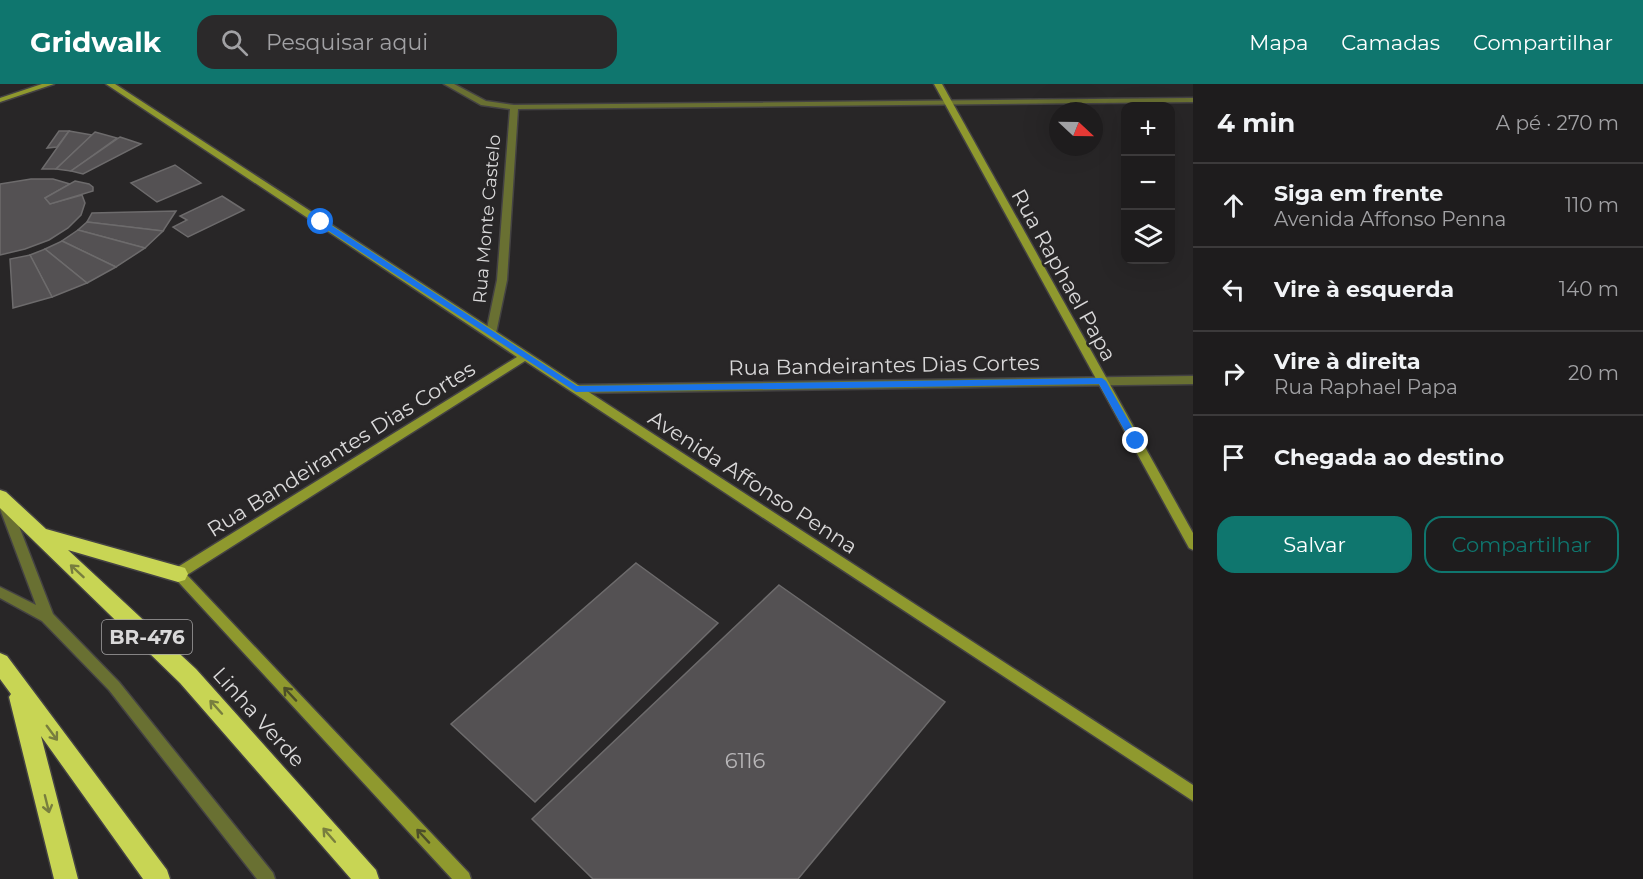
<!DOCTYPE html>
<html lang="pt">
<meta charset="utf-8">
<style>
body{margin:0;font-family:Montserrat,sans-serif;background:#2b292a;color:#f1f3f6}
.controls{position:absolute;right:18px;top:18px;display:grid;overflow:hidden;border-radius:12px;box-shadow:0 6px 24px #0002}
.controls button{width:54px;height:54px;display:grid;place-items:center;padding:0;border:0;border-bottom:2px solid #3c3a3b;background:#1e1c1d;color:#f1f3f6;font:30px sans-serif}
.compass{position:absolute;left:1049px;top:18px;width:54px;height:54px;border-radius:50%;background:#1e1c1d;box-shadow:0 6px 24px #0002;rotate:112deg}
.stop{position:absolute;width:18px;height:18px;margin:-14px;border:4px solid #1a73e8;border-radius:50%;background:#fff}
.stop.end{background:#1a73e8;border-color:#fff;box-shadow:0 2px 6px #0008}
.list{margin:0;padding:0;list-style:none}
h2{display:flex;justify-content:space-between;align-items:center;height:78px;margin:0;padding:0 24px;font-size:26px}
h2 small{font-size:20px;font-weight:400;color:#a1a1a4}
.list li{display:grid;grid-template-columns:39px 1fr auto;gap:18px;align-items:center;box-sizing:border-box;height:84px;padding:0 24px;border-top:2px solid #3c3a3b}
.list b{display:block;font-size:22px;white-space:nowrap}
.list p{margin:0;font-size:20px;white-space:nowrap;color:#a1a1a4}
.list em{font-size:20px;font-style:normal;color:#a1a1a4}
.actions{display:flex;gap:12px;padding:18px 24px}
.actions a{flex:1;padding:14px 0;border:2px solid #0f766e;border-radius:18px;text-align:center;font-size:21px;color:#0f766e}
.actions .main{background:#0f766e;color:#fff}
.icon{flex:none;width:33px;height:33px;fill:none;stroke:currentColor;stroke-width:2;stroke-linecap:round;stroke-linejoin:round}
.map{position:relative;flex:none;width:1193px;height:795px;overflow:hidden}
header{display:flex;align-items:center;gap:36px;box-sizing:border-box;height:84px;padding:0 30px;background:#0f766e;color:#fff}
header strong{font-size:28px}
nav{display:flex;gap:33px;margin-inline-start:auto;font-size:21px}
.search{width:420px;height:54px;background:#2b292a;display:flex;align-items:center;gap:15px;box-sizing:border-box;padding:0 21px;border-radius:18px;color:#a1a1a4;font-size:22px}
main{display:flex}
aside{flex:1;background:#1e1c1d}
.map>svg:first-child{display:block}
.building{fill:#545153;stroke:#6d6b6c;stroke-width:1.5}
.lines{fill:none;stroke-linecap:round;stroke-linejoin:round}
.lane-casing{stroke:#444243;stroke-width:3}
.street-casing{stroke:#444243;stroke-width:3}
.secondary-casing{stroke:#444243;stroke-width:3}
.highway-casing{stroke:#444243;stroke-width:3}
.lane{fill:#697032;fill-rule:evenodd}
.street{fill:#697032;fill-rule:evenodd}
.secondary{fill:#8f992e;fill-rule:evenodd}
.highway{fill:#c8d554;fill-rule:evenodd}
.oneway{stroke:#787e3e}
.oneway2{stroke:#4c4e29}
.route{fill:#1a73e8}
.labels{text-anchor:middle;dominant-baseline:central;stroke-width:5;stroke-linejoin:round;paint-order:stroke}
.far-street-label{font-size:18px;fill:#d9d8d9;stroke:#282627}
.shield{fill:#282627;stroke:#a4a3a4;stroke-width:1.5}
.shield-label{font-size:20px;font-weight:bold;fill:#d9d8d9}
.street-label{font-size:21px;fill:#d9d8d9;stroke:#282627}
.near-number-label{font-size:21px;fill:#b8b6b8}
</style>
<header>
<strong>Gridwalk</strong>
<div class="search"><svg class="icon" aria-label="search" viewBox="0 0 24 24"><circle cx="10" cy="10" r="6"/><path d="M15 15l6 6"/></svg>Pesquisar aqui</div>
<nav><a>Mapa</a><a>Camadas</a><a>Compartilhar</a></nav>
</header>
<main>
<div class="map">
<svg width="1193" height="795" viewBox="0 0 1193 795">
<rect width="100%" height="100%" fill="#282627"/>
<g class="building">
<path d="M59 47H69L57 63 47 64Z"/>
<path d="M69 47 92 51 56 85H42Z"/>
<path d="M95 48 117 54 71 87 56 85Z"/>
<path d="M120 53 141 60 83 90 71 87Z"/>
<path d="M175 81 201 99 157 118 131 99Z"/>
<path d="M31 95H53L70 100 45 114 50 120 82 111 85 119 81 131 68 144 49 156 25 165 0 171V100Z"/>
<path d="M75 97 89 100 93 103V107L50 120 45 114Z"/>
<path d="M222 112 244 126 188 153 173 143 187 136 180 132Z"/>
<path d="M176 127 163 147 87 138 92 129Z"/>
<path d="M87 138 163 147 145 164 78 146Z"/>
<path d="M78 146 145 164 116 183 62 157Z"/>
<path d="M62 157 116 183 87 199 45 165Z"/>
<path d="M45 165 87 199 52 213 30 171Z"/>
<path d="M30 171 52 213 13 224 10 175Z"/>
<path d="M636 479 718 539 535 718 451 640Z"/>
<path d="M779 501 945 618 798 795H593L532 735Z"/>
</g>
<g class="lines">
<g class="lane-casing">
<path id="lane" d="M4 414 8 416 10 419 53 530 119 598 273 789 275 795H257L109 606 42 537 0 514V503L36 521 0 425V416Z"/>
</g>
<g class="street-casing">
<g id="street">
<path d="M444 0H454L486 17 514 21 1193 14V18L518 25 507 196 496 249 491 252 486 249 497 196 510 25 481 21Z"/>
<path d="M1193 292V300L576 309 571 305 576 301Z"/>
</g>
</g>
<g class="secondary-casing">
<g id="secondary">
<path d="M42 0H54L0 18V14Z"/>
<path d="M106 0H115L1193 701V717L525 277 187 491 469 789 471 795H452L171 490 173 486 517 273Z"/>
<path d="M934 0H942L1193 449V466L1189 464Z"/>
</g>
</g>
<g class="highway-casing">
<g id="highway">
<path d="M0 406 6 408 46 445 185 484 188 490 185 496 178 498 68 466 196 585 376 786 379 795H351L180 599 0 424Z"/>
<path d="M0 569 7 572 167 786 170 795H143L41 652 78 795H54L9 613 11 610 0 595Z"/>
</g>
</g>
<use href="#lane" class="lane"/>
<use href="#street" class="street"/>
<use href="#secondary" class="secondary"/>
<use href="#highway" class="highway"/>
</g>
<defs><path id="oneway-shaft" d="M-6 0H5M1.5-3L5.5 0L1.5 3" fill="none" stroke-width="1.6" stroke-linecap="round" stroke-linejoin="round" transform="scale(1.5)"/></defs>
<g class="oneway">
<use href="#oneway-shaft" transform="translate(77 487) rotate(-137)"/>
<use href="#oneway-shaft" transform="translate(216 623) rotate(-132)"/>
<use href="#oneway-shaft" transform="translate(52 649) rotate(54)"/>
<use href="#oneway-shaft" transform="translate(47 720) rotate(76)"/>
<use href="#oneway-shaft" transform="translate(329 751) rotate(-131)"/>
</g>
<g class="oneway2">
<use href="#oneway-shaft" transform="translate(290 610) rotate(-133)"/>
<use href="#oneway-shaft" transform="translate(423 752) rotate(-133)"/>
</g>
<path class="route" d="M318 136H323L577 302 1102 294 1106 297 1140 357 1139 360H1132L1099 300 576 308 318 140Z"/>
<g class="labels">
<g class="far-street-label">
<text transform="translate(487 135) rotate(-85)">Rua Monte Castelo</text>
</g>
<rect class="shield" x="102" y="536" width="90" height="34" rx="4.5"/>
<g class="shield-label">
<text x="147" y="553">BR-476</text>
</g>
<g class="street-label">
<text transform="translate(1064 191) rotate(61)">Rua Raphael Papa</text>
<text transform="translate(884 281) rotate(-1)">Rua Bandeirantes Dias Cortes</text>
<text transform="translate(341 365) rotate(-32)">Rua Bandeirantes Dias Cortes</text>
<text transform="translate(753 398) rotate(33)">Avenida Affonso Penna</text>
<text transform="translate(259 633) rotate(48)">Linha Verde</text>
</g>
<g class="near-number-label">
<text x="745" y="676">6116</text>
</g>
</g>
</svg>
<div class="controls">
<button>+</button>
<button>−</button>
<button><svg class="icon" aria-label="layers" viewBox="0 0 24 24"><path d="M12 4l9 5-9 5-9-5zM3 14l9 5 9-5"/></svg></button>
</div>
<svg class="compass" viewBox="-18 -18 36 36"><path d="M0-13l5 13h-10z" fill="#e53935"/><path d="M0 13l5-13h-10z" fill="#a1a1a4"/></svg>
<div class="stop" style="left:321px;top:138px"></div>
<div class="stop end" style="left:1136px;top:357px"></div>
</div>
<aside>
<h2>4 min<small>A pé · 270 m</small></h2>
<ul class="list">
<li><svg class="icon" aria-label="ahead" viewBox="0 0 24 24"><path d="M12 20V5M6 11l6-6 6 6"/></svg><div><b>Siga em frente</b><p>Avenida Affonso Penna</p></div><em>110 m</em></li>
<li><svg class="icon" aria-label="left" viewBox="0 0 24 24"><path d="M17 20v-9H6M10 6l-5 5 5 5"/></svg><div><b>Vire à esquerda</b></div><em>140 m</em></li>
<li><svg class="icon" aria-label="right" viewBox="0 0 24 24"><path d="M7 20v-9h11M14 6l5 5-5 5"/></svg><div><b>Vire à direita</b><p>Rua Raphael Papa</p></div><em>20 m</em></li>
<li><svg class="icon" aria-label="arrive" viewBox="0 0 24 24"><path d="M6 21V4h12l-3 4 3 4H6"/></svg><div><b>Chegada ao destino</b></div></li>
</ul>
<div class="actions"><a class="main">Salvar</a><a>Compartilhar</a></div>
</aside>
</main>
